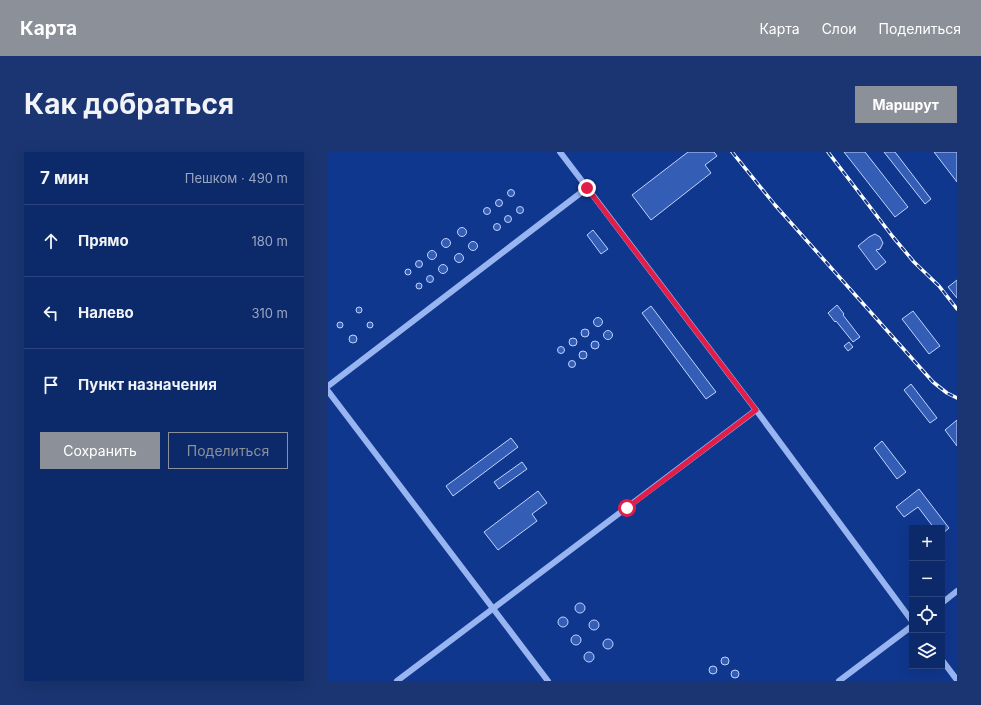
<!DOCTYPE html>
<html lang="ru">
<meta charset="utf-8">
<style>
body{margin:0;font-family:Inter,sans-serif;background:#1a3572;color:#f1f3f6}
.controls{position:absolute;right:12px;bottom:12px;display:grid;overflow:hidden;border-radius:0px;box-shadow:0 4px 16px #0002}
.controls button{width:36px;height:36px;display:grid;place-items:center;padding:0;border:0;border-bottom:1px solid #2c457e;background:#0c296a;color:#f1f3f6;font:20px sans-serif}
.stop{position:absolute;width:12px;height:12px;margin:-9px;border:3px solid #e11d48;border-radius:50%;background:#fff}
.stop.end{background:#e11d48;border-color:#fff;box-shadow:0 1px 4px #0008}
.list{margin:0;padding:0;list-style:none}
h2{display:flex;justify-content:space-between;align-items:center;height:52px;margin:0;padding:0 16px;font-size:17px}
h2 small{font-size:13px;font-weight:400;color:#9aa6c1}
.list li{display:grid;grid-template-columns:26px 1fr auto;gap:12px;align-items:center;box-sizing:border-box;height:72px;padding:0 16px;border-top:1px solid #2c457e}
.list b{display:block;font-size:15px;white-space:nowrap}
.list em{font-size:13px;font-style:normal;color:#9aa6c1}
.actions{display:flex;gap:8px;padding:12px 16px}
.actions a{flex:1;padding:9px 0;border:1px solid #8c9099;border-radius:0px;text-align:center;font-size:14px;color:#8c9099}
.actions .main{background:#8c9099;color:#fff}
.icon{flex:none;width:22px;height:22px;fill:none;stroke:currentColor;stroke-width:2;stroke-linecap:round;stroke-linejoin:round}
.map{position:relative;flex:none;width:629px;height:529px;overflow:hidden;border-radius:0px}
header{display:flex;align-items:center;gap:24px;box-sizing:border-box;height:56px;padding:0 20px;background:#8c9099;color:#fff}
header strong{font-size:19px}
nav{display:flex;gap:22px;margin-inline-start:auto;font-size:14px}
.intro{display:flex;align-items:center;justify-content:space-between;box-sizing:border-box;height:96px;padding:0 24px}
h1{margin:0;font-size:28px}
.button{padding:10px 18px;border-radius:0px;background:#8c9099;color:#fff;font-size:14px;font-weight:700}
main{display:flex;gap:24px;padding:0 24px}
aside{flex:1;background:#0c296a;border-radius:0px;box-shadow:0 4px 16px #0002}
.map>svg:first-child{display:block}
.building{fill:#345db5;stroke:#bfd3fd}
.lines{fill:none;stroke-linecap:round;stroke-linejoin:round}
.minor{stroke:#98b5f2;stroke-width:6}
.rail-casing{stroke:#fff;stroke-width:3.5}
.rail{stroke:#10378e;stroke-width:2;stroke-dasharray:6;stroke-linecap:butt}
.route{stroke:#e11d48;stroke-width:5}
</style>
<header>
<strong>Карта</strong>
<nav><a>Карта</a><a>Слои</a><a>Поделиться</a></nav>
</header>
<div class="intro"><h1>Как добраться</h1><a class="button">Маршрут</a></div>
<main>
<aside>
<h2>7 мин<small>Пешком · 490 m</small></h2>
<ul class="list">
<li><svg class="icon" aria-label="ahead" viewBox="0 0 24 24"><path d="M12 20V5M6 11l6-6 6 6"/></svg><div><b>Прямо</b></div><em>180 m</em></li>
<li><svg class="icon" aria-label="left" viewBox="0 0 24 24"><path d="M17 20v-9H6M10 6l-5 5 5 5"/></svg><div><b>Налево</b></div><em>310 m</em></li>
<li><svg class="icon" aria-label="arrive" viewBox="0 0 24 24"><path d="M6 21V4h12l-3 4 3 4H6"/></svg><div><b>Пункт назначения</b></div></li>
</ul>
<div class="actions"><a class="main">Сохранить</a><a>Поделиться</a></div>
</aside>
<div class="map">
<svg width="629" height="529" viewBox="0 0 629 529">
<rect width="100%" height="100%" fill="#10378e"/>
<g class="building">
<path d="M360 0H386L389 4 377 13 383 21 323 68 304 43Z"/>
<path d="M516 0H537L580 55 567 65Z"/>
<path d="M556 0H567L603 47 597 52Z"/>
<path d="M606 0H629V30Z"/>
<circle cx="183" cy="41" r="3.5"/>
<circle cx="171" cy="51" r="3.5"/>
<circle cx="192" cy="58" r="3.5"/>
<circle cx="159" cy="59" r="3.5"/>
<circle cx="180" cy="67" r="3.5"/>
<circle cx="169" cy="75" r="3.5"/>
<circle cx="134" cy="80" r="4.5"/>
<path d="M265 78 280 97 273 102 259 83Z"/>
<path d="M547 82 552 85 555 91 552 97 548 98 558 110 548 118 530 94 541 85Z"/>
<circle cx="118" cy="91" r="4.5"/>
<circle cx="145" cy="94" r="4.5"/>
<circle cx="104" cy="103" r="4.5"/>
<circle cx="131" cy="106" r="4.5"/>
<circle cx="91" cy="112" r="3.5"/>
<circle cx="115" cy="117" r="4.5"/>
<circle cx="80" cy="120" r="3"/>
<circle cx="102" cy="127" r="3.5"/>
<path d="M629 128V146L620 135Z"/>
<circle cx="91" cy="134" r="3"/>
<path d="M509 153 516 162 515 163 532 185 525 190 508 169 507 170 500 161Z"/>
<path d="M323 154 388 240 378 247 314 161Z"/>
<circle cx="31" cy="158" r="3"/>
<path d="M585 159 612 194 601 202 574 167Z"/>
<circle cx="270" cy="170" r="4.5"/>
<circle cx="42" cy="173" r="3"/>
<circle cx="12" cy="173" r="3"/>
<circle cx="257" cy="181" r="4"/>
<circle cx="280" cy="183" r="4.5"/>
<circle cx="25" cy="187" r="4"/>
<circle cx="245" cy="190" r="4"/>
<circle cx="267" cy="193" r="4"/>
<path d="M521 190 525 195 520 199 516 194Z"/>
<circle cx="233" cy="198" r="3.5"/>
<circle cx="255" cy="203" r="4"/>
<circle cx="244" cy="212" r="3.5"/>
<path d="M583 232 609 266 602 271 576 238Z"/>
<path d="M629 268V294L617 278Z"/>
<path d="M183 286 190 295 125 344 118 334Z"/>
<path d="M554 289 578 320 569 327 546 296Z"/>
<path d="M194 310 199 317 171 337 166 330Z"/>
<path d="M591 337 621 376 614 382V376H606L590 355 576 365 568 355Z"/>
<path d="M210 339 219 351 204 362 209 369 170 398 156 380Z"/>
<circle cx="252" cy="456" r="5"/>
<circle cx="235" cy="470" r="5"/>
<circle cx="266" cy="473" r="5"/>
<circle cx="248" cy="488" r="5"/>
<circle cx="280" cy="492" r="5"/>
<circle cx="261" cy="505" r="5"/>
<circle cx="397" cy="509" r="4"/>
<circle cx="385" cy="518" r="4"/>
<circle cx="407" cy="522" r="4"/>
</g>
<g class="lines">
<g class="minor">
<path d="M232 0 428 258 584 469"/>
<path d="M0 234 259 36"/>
<path d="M0 239 220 529"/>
<path d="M614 451 629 439"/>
<path d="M614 508 629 528"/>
<path d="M69 529 428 258"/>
<path d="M511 529 584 474"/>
</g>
<g class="rail-casing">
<g id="rail">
<path d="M404 0 447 53 605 230 619 241 629 246"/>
<path d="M500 0 565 85 586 110 611 134 629 157"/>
</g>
</g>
<use href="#rail" class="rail"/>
</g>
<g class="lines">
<path class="route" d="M259 36 428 258 299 356"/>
</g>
</svg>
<div class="controls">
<button>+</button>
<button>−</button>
<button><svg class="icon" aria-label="locate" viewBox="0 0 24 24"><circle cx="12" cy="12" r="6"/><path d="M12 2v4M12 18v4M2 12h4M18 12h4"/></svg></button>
<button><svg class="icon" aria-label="layers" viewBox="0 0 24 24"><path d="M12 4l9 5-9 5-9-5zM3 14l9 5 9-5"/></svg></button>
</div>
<div class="stop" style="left:299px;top:356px"></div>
<div class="stop end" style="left:259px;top:36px"></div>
</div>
</main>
